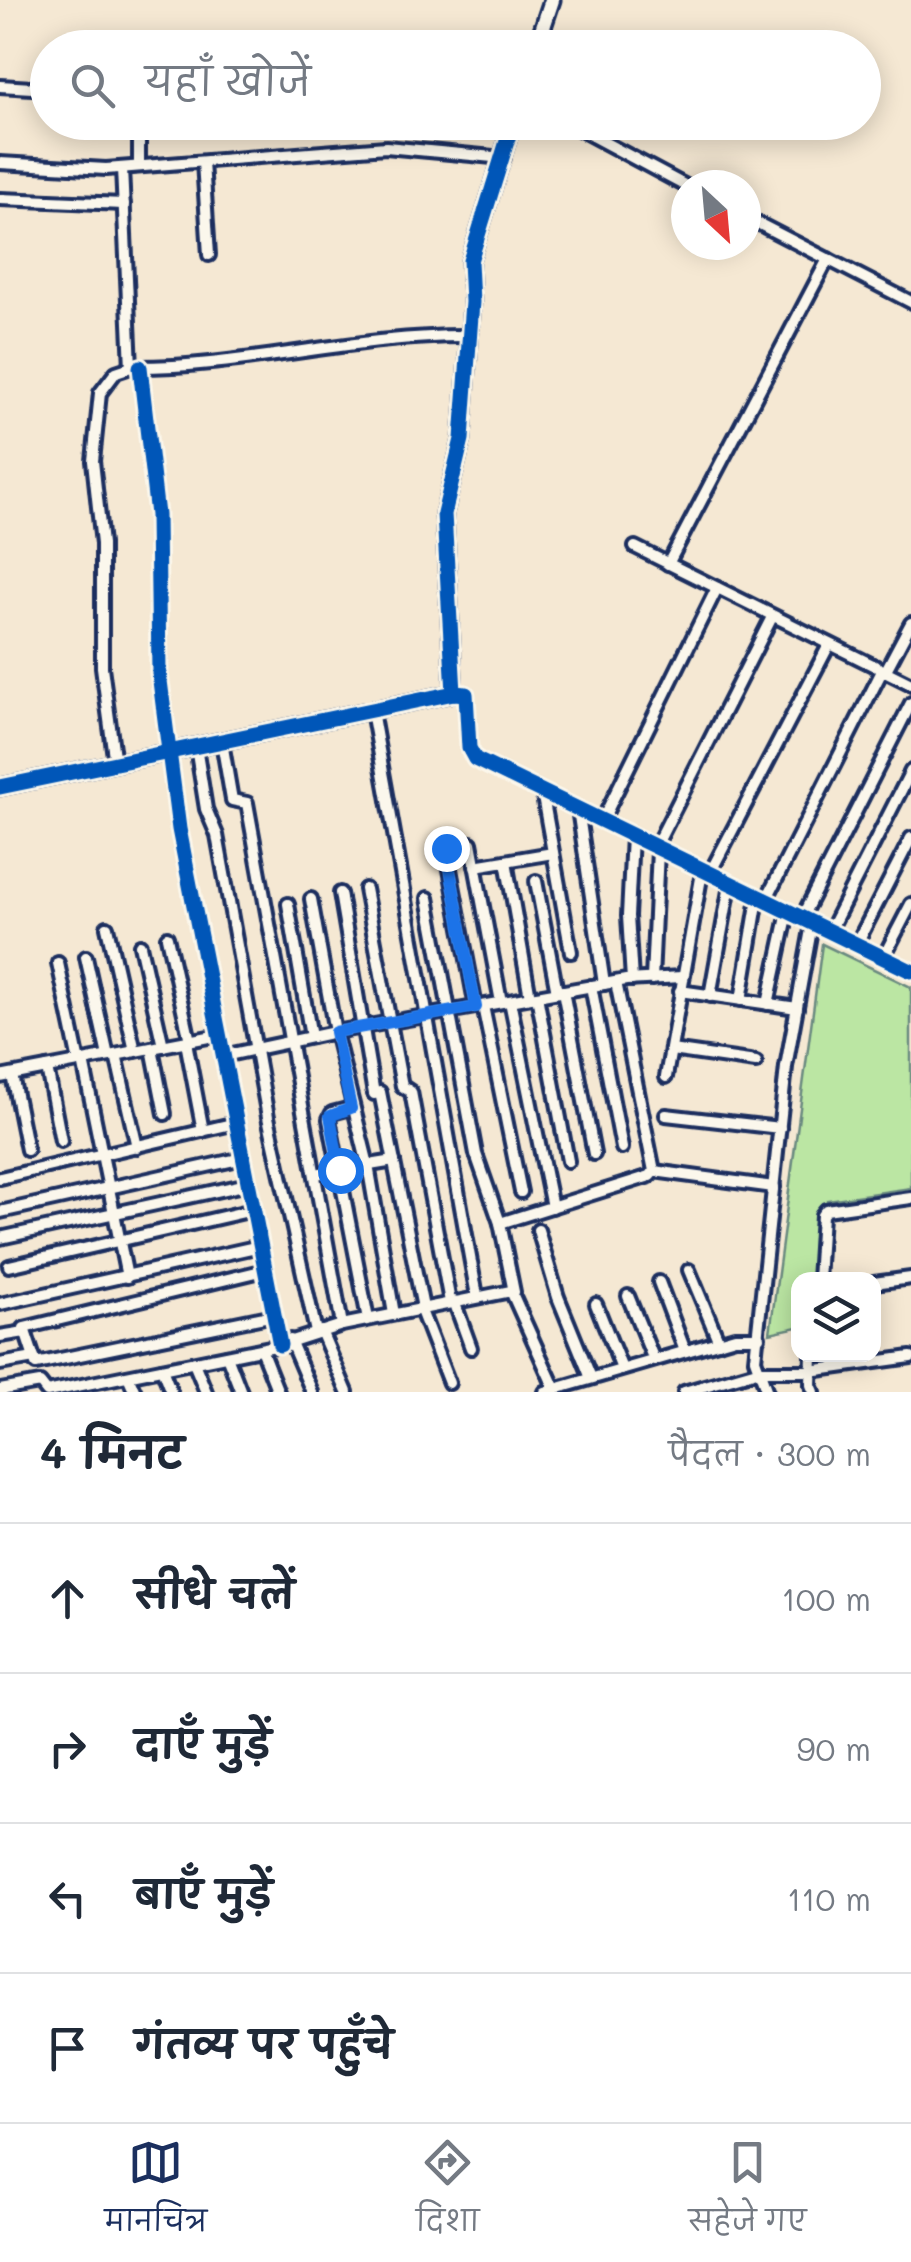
<!DOCTYPE html>
<html lang="hi">
<meta charset="utf-8">
<style>
body{margin:0;font-family:Mali,"Playpen Sans Deva",sans-serif;background:#f6f6f7;color:#1f2937}
.controls{position:absolute;right:30px;bottom:30px;display:grid;overflow:hidden;border-radius:20px;box-shadow:0 5px 25px #0003}
.controls button{width:90px;height:90px;display:grid;place-items:center;padding:0;border:0;border-bottom:2px solid #e0e1e3;background:#fff;color:#1f2937;font:50px sans-serif}
.compass{position:absolute;left:671px;top:170px;width:90px;height:90px;border-radius:50%;background:#fff;box-shadow:0 5px 25px #0003;rotate:154deg}
.stop{position:absolute;width:30px;height:30px;margin:-22px;border:8px solid #1a73e8;border-radius:50%;background:#fff}
.stop.end{background:#1a73e8;border-color:#fff;box-shadow:0 2px 10px #0008}
.list{margin:0;padding:0;list-style:none}
h2{display:flex;justify-content:space-between;align-items:center;height:130px;margin:0;padding:0 40px;font-size:42px}
h2 small{font-size:32px;font-weight:400;color:#747a83}
.list li{display:grid;grid-template-columns:65px 1fr auto;gap:30px;align-items:center;box-sizing:border-box;height:150px;padding:0 40px;border-top:2px solid #e0e1e3}
.list b{display:block;font-size:38px;white-space:nowrap}
.list em{font-size:32px;font-style:normal;color:#747a83}
.icon{flex:none;width:55px;height:55px;fill:none;stroke:currentColor;stroke-width:2;stroke-linecap:round;stroke-linejoin:round}
.map{position:relative;flex:none;width:911px;height:1392px;overflow:hidden}
.search{position:absolute;background:#fff;box-shadow:0 5px 25px #0003;left:30px;right:30px;top:30px;height:110px;display:flex;align-items:center;gap:25px;box-sizing:border-box;padding:0 35px;border-radius:55px;color:#747a83;font-size:38px}
.sheet{height:730px;background:#fff}
nav{display:flex;justify-content:space-around;align-items:center;box-sizing:border-box;height:140px;border-top:2px solid #e0e1e3;background:#fff;font-size:28px;color:#747a83}
nav a{display:grid;justify-items:center;gap:5px}
nav .on{color:#1b2f5e}
.map>svg:first-child{display:block}
.green{fill:#bbe6a3;stroke:#6b8a80;stroke-width:2.5}
.lines{fill:none;stroke-linecap:round;stroke-linejoin:round}
.street-casing{stroke:#1b2f5e;stroke-width:18}
.secondary-casing{stroke:#1b2f5e;stroke-width:21}
.street{stroke:#fbf7ec;stroke-width:10}
.secondary{stroke:#fbf7ec;stroke-width:14}
.cycleway-casing{stroke:#fbf7ec;stroke-width:21}
.cycleway{stroke:#0057b8;stroke-width:15}
.route{stroke:#1a73e8;stroke-width:12}
</style>
<div class="map">
<svg width="911" height="1392" viewBox="0 0 911 1392">
<rect width="100%" height="100%" fill="#f5e8d3"/>
<filter id="ink" filterUnits="userSpaceOnUse"><feTurbulence type="fractalNoise" baseFrequency=".01" numOctaves="2"/><feDisplacementMap in="SourceGraphic" scale="20" xChannelSelector="R" yChannelSelector="G"/><feConvolveMatrix kernelMatrix="1 2 1 2 8 2 1 2 1" color-interpolation-filters="sRGB"/></filter>
<g filter="url(#ink)">
<path class="green" d="M822 944 911 987V1188L827 1200 815 1279 798 1280V1327L770 1333Z"/>
<g class="lines">
<g class="street-casing">
<g id="street">
<path d="M0 86 48 89"/>
<path d="M566 122 686 186"/>
<path d="M203 162 209 255"/>
<path d="M0 163 106 169 386 147 504 158"/>
<path d="M139 166V122"/>
<path d="M122 168 131 367"/>
<path d="M0 199 124 204"/>
<path d="M746 217 911 302"/>
<path d="M140 367 157 515 159 673 179 829 280 1345"/>
<path d="M635 547 911 684"/>
<path d="M668 564 828 259"/>
<path d="M885 672 911 623"/>
<path d="M454 693 466 694 469 748 475 759 911 971"/>
<path d="M372 711 477 1296"/>
<path d="M222 742 232 800 247 803 342 1325"/>
<path d="M196 747 206 809 217 835 268 1117 316 1332"/>
<path d="M115 764 102 667V544L93 461 100 393 116 372 131 367C244 368 356 335 469 336"/>
<path d="M542 791 571 952"/>
<path d="M578 809 604 984"/>
<path d="M602 821 717 588"/>
<path d="M471 843 501 1002"/>
<path d="M446 848 476 1007"/>
<path d="M655 848 772 617"/>
<path d="M506 861 530 997"/>
<path d="M475 866 553 853"/>
<path d="M709 875 829 645"/>
<path d="M536 881 557 992"/>
<path d="M365 889 402 1086 411 1092 450 1302"/>
<path d="M340 893 374 1094 380 1092 423 1308"/>
<path d="M428 898 476 1154 500 1223 514 1292"/>
<path d="M311 899 335 1032 368 1165 394 1314"/>
<path d="M765 902 882 671"/>
<path d="M288 904 311 1037"/>
<path d="M801 919 911 703"/>
<path d="M107 927 135 1051"/>
<path d="M829 932 911 771"/>
<path d="M167 937 190 1041"/>
<path d="M140 945 163 1046"/>
<path d="M856 945 911 838"/>
<path d="M86 957 108 1056"/>
<path d="M883 958 911 904"/>
<path d="M58 963 79 1062"/>
<path d="M652 979 658 850"/>
<path d="M632 980 628 916 632 836"/>
<path d="M616 982 654 1171"/>
<path d="M591 986 622 1148"/>
<path d="M563 991 594 1154"/>
<path d="M680 991 797 1008"/>
<path d="M537 996 568 1161"/>
<path d="M710 996 730 885"/>
<path d="M741 1000 758 898"/>
<path d="M510 1001 552 1207"/>
<path d="M768 1004 788 912"/>
<path d="M483 1006 521 1192"/>
<path d="M186 1042 203 1131"/>
<path d="M152 1048 165 1114"/>
<path d="M671 1050 756 1062"/>
<path d="M116 1055 137 1147"/>
<path d="M223 1056 335 1032 626 980 682 977"/>
<path d="M83 1061 127 1277"/>
<path d="M47 1068 61 1141"/>
<path d="M12 1075 27 1150"/>
<path d="M0 1077 219 1035"/>
<path d="M666 1077 702 872"/>
<path d="M351 1108 332 1113 329 1119 368 1319"/>
<path d="M666 1115 780 1128"/>
<path d="M315 1174 394 1161"/>
<path d="M0 1178 236 1123"/>
<path d="M0 1212 243 1158"/>
<path d="M500 1223 650 1176 654 1171 774 1187"/>
<path d="M538 1230 558 1297 591 1378"/>
<path d="M0 1238 248 1184"/>
<path d="M9 1266 253 1210"/>
<path d="M265 1270 24 1328 36 1364 274 1315"/>
<path d="M689 1270 719 1342"/>
<path d="M818 1280 822 1215 826 1210 911 1198"/>
<path d="M659 1282 685 1351"/>
<path d="M874 1283 911 1278"/>
<path d="M628 1296 654 1360"/>
<path d="M454 1301 471 1348"/>
<path d="M0 1304 260 1246"/>
<path d="M596 1304 622 1369"/>
<path d="M420 1308 449 1383"/>
<path d="M321 1331 347 1392"/>
<path d="M0 1336 25 1332"/>
<path d="M290 1340 312 1392"/>
<path d="M261 1349 278 1392"/>
<path d="M812 1354 811 1385 814 1392"/>
<path d="M227 1356 241 1392"/>
<path d="M194 1363 206 1392"/>
<path d="M0 1364 34 1358"/>
<path d="M162 1369 171 1392"/>
<path d="M128 1376 135 1392"/>
<path d="M0 1390 40 1383 47 1392 280 1345 342 1325 511 1291 555 1389"/>
<path d="M545 1392 735 1337H759"/>
<path d="M684 1392 757 1371H810L911 1357"/>
<path d="M767 1392 755 1359 786 1067 812 924"/>
</g>
</g>
<g class="secondary-casing">
<g id="secondary">
<path d="M536 48 552 0"/>
<path d="M0 787 454 693 444 514 462 439 472 302 470 261 513 122"/>
</g>
</g>
<use href="#street" class="street"/>
<use href="#secondary" class="secondary"/>
<g class="cycleway-casing">
<g id="cycleway">
<path d="M140 367 157 515 159 673 179 829 280 1345"/>
<path d="M454 693 444 514 462 439 472 302 470 261 513 122"/>
<path d="M0 787 454 693 466 694 469 748 475 759 911 971"/>
</g>
</g>
<use href="#cycleway" class="cycleway"/>
</g>
</g>
<g class="lines" filter="url(#ink)">
<path class="route" d="M340 1170 330 1116 351 1108 335 1032 476 1007 446 848"/>
</g>
</svg>
<div class="controls">
<button><svg class="icon" aria-label="layers" viewBox="0 0 24 24"><path d="M12 4l9 5-9 5-9-5zM3 14l9 5 9-5"/></svg></button>
</div>
<svg class="compass" viewBox="-18 -18 36 36"><path d="M0-13l5 13h-10z" fill="#e53935"/><path d="M0 13l5-13h-10z" fill="#747a83"/></svg>
<div class="stop" style="left:340px;top:1170px"></div>
<div class="stop end" style="left:446px;top:848px"></div>
<div class="search"><svg class="icon" aria-label="search" viewBox="0 0 24 24"><circle cx="10" cy="10" r="6"/><path d="M15 15l6 6"/></svg>यहाँ खोजें</div>
</div>
<section class="sheet">
<h2>4 मिनट<small>पैदल · 300 m</small></h2>
<ul class="list">
<li><svg class="icon" aria-label="ahead" viewBox="0 0 24 24"><path d="M12 20V5M6 11l6-6 6 6"/></svg><div><b>सीधे चलें</b></div><em>100 m</em></li>
<li><svg class="icon" aria-label="right" viewBox="0 0 24 24"><path d="M7 20v-9h11M14 6l5 5-5 5"/></svg><div><b>दाएँ मुड़ें</b></div><em>90 m</em></li>
<li><svg class="icon" aria-label="left" viewBox="0 0 24 24"><path d="M17 20v-9H6M10 6l-5 5 5 5"/></svg><div><b>बाएँ मुड़ें</b></div><em>110 m</em></li>
<li><svg class="icon" aria-label="arrive" viewBox="0 0 24 24"><path d="M6 21V4h12l-3 4 3 4H6"/></svg><div><b>गंतव्य पर पहुँचे</b></div></li>
</ul>
</section>
<nav>
<a class="on"><svg class="icon" aria-label="map" viewBox="0 0 24 24"><path d="M3 6l6-2 6 2 6-2v14l-6 2-6-2-6 2zM9 4v14M15 6v14"/></svg>मानचित्र</a>
<a><svg class="icon" aria-label="directions" viewBox="0 0 24 24"><path d="M12 3l9 9-9 9-9-9zM9 14v-3h6M13 9l2 2-2 2"/></svg>दिशा</a>
<a><svg class="icon" aria-label="saved" viewBox="0 0 24 24"><path d="M7 4h10v16l-5-4-5 4z"/></svg>सहेजे गए</a>
</nav>
